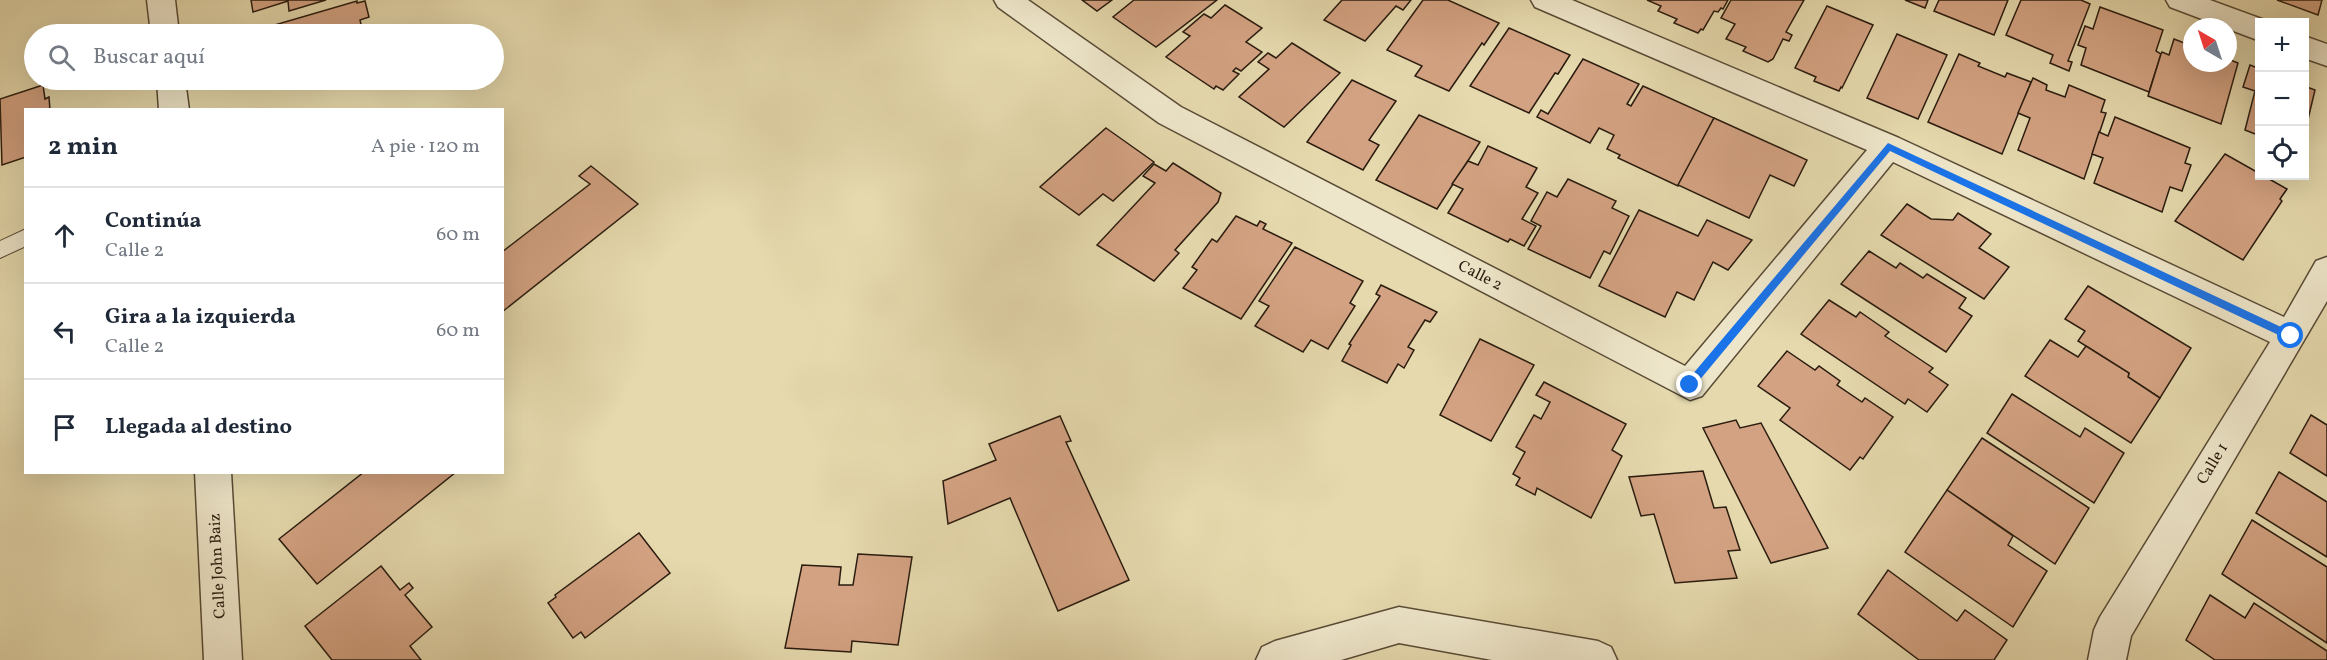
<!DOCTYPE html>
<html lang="es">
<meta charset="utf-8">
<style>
body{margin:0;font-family:Vollkorn,serif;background:#f6f6f7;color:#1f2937}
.controls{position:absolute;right:18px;top:18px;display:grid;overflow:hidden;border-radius:0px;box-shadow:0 6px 24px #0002}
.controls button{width:54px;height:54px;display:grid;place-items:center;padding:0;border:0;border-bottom:2px solid #e0e1e3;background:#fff;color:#1f2937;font:30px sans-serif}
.compass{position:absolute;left:2183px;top:18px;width:54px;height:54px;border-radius:50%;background:#fff;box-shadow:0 6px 24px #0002;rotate:321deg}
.stop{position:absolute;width:18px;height:18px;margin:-14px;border:4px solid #1a73e8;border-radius:50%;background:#fff}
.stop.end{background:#1a73e8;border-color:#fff;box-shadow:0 2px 6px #0008}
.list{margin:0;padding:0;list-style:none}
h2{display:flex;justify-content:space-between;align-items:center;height:78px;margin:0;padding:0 24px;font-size:26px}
h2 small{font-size:20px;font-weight:400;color:#747a83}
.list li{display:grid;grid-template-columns:39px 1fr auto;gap:18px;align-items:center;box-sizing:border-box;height:96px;padding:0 24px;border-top:2px solid #e0e1e3}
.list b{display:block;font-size:22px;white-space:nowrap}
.list p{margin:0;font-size:20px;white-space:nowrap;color:#747a83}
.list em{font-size:20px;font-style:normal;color:#747a83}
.icon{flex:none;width:33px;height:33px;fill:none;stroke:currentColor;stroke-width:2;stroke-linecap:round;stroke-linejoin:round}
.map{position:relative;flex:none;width:2327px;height:660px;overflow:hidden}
.search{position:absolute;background:#fff;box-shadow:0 6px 24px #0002;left:24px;top:24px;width:480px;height:66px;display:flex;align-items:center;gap:15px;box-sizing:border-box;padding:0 21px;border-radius:33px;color:#747a83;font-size:22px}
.panel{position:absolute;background:#fff;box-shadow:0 6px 24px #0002;left:24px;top:108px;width:480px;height:366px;border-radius:0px}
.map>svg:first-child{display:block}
.building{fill:#d3a282;stroke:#2a1c0f;stroke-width:1.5}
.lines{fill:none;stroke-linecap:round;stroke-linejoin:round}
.service-casing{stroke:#594b36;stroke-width:2}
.minor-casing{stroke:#594b36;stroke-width:3}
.tertiary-casing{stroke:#594b36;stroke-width:3}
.service{fill:#eee6ca;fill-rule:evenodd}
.minor{fill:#eee6ca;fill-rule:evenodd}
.tertiary{fill:#eee6ca;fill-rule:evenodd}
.route{fill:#1a73e8}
.labels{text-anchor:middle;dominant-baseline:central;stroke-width:6;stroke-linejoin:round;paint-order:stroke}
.street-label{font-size:16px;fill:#2a1c0f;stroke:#eee6ca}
</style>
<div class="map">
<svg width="2327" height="660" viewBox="0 0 2327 660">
<rect width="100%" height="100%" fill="#e5d9ad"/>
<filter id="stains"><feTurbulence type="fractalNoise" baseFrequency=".00333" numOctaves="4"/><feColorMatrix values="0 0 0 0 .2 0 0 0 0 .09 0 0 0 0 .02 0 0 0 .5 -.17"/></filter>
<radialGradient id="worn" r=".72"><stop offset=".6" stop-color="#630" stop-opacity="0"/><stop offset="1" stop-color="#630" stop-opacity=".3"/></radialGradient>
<g class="building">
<path d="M251 0H326L289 11 288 1 253 12Z"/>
<path d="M1082 0H1112L1097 11Z"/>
<path d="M1134 0H1217L1156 47 1113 17Z"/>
<path d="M1342 0H1411L1403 10 1396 6 1365 41 1324 20Z"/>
<path d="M1423 0H1448L1499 23 1484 45 1482 43 1449 91 1415 76 1422 66 1387 50Z"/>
<path d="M1647 0H1728L1723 9 1721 8 1718 12 1714 11 1703 30 1701 29 1698 33 1674 23 1677 19 1658 11 1661 6Z"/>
<path d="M1731 0H1804L1786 32 1792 35 1789 41 1783 39 1773 59 1768 62 1743 51 1746 47 1726 39 1735 24 1721 18Z"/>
<path d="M1905 0H1928L1925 8Z"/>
<path d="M1939 0H2008L1994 35 1934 11Z"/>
<path d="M2021 0H2081L2090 4 2068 61 2072 62 2069 71 2050 63 2053 55 2006 35Z"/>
<path d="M2277 0H2322L2318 15Z"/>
<path d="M357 1V3L365 1 369 17 360 20 363 33 255 34 254 31Z"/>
<path d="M1225 5 1262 28 1246 42 1262 52 1241 71 1236 68 1233 71 1239 74 1223 90 1216 86 1214 89 1166 57 1190 36 1183 32 1204 14 1211 18Z"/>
<path d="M1827 6 1873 25 1842 88 1841 87 1839 91 1814 81 1816 77 1795 68Z"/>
<path d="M2100 7 2163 30 2156 51 2161 54 2149 92 2081 65 2086 48 2078 45 2085 26 2093 29Z"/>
<path d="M1509 28 1570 55 1558 74 1555 73 1529 113 1470 86Z"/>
<path d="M1897 34 1947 55 1918 119 1867 98Z"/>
<path d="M2174 39 2192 46V63H2228V59L2238 63 2221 124 2148 96 2161 54 2162 52 2169 55Z"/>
<path d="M1292 43 1340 73 1284 127 1239 97 1269 69 1258 62 1268 53 1276 58Z"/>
<path d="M1959 54 1980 63 1978 66 2005 77 2007 73 2031 82 2002 154 1928 122Z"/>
<path d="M1583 59 1639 84 1627 104 1631 106 1643 86 1714 118 1678 186 1618 158 1620 155 1607 149 1614 135 1599 128 1590 143 1537 117 1541 110 1548 114Z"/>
<path d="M2250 65 2260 69V136L2245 130 2255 91 2243 87Z"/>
<path d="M2033 78 2047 85 2046 90 2065 97 2069 85 2105 100 2101 112 2106 113 2084 179 2018 150 2030 118 2018 113Z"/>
<path d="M1352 80 1396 101 1369 140 1379 145 1363 170 1307 142Z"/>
<path d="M43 85 45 99 49 97 50 110H26V157L2 165 0 99Z"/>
<path d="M2304 86 2315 90 2304 136Z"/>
<path d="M1419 115 1480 142 1437 209 1376 180Z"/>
<path d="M2115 117 2190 148 2185 163 2191 165 2182 191 2170 187 2162 212 2094 183 2103 158 2092 154 2099 132 2108 136Z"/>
<path d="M1714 118 1807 160 1794 186 1770 175 1749 218 1678 185Z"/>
<path d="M1106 128 1154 162 1113 201 1103 194 1079 215 1040 187Z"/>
<path d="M1488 146 1537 168 1526 187 1538 193 1522 219 1536 226 1524 246 1510 239 1508 242 1448 213 1463 189 1452 184 1468 161 1478 165Z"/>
<path d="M2225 154 2287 189 2280 199 2282 201 2243 260 2175 221Z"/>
<path d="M1173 163 1221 193 1218 202 1175 250 1179 253 1154 281 1097 245 1155 183 1143 176 1154 164 1166 171Z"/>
<path d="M591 166 638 204 502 312V252L590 184 579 176Z"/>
<path d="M1568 179 1616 201 1612 208 1629 216 1610 254 1604 251 1590 278 1528 249 1541 226 1531 221 1547 192 1557 197Z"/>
<path d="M1907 204 1931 219 1953 220 1958 213 1991 234 1979 248 2009 267 1984 299 1881 235Z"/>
<path d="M1639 210 1698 236 1707 220 1752 240 1728 270 1713 262 1694 300 1677 292 1665 317 1599 286Z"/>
<path d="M1236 216 1257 226 1260 221 1266 224 1263 229 1292 243 1241 319 1183 288 1197 270 1192 267 1212 239 1217 242Z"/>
<path d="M1295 247 1363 281 1350 303 1355 306 1328 349 1311 340 1303 352 1255 326 1269 306 1259 301Z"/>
<path d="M1869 251 1896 268 1900 263 1923 278 1927 274 1966 298 1959 308 1972 316 1946 352 1841 284Z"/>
<path d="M1381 285 1437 312 1430 322 1425 320 1408 347 1414 350 1404 368 1398 364 1387 383 1342 361 1351 345 1349 344 1380 296 1376 294Z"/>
<path d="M2088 286 2191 348 2160 398 2128 377 2129 373 2078 341 2085 331 2065 319Z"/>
<path d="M1829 300 1856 317 1860 312 1889 332 1885 336 1933 368 1929 372 1948 385 1927 412 1908 399 1905 404 1801 334Z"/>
<path d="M1480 339 1534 365 1491 441 1440 415Z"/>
<path d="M2050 340 2078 357 2086 346 2129 373 2128 377 2160 398 2131 443 2025 376Z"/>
<path d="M1787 351 1815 370 1819 366 1840 381 1837 385 1862 402 1865 398 1893 417 1863 459 1860 457 1850 470 1780 420 1790 408 1758 386Z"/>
<path d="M1544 382 1626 424 1612 450 1622 456 1591 518 1537 488 1535 495 1516 485 1520 478 1513 474 1525 452 1516 447 1534 415 1541 419 1550 402 1536 395Z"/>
<path d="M2012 394 2080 437 2085 428 2124 453 2094 503 1987 433Z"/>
<path d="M2311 415 2327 425V476L2290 453Z"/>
<path d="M1060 416 1071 441 1066 442 1129 580 1058 611 1010 498 948 524 943 481 996 460 989 444Z"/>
<path d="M1736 420 1740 428 1761 423 1828 548 1771 563 1703 428Z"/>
<path d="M1982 438 2089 508 2055 564 1947 490Z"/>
<path d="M1703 471 1714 508 1726 507 1740 550 1728 551 1737 578 1675 583 1654 514 1641 516 1629 477Z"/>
<path d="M364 472H456L317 584 279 539Z"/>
<path d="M2279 472 2327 502V557L2256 513Z"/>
<path d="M1947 490 2013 536 2008 545 2047 571 2013 627 1905 552Z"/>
<path d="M2252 520 2327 567V643L2222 574Z"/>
<path d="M639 533 670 573 585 638 581 632 573 638 548 603 556 597 555 595Z"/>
<path d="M858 554 912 557 898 645 852 641 851 652 785 648 802 565 841 567 839 585H853Z"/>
<path d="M381 566 400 590 409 583 413 588 405 595 432 627 410 646 421 660H332L305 626Z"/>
<path d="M1888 570 1957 621 1965 610 2007 640 1994 660H1919L1858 614Z"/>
<path d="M2210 595 2245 618 2254 603 2327 651V660H2215L2186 640Z"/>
</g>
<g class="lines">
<g class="service-casing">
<path id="service" d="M26 229V246L0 258V241Z"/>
</g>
<g class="minor-casing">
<g id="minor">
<path d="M994 0H1028L1181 107 1685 366 1867 150 1535 7 1531 0H1572L1899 138 2284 317 2316 261 2327 257V301L2131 636 2126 660H2088L2094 630 2100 617 2270 342 1893 162 1702 396 1690 400 1159 123 998 7Z"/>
<path d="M2166 0H2210L2270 22H2260V41L2170 7Z"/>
<path d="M2304 36 2327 44V66L2304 58Z"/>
</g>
</g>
<g class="tertiary-casing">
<g id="tertiary">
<path d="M147 0H175L179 34H151Z"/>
<path d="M157 80H185L189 110H159Z"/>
<path d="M195 472H231L242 660H204Z"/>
<path d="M1399 607 1598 641 1611 647 1617 660H1492L1399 643 1341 660H1256L1262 647 1275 641Z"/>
</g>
</g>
<use href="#service" class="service"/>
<use href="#minor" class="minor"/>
<use href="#tertiary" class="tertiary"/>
</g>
<path class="route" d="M1888 143 2294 333V339H2287L1890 151 1693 388H1686V382Z"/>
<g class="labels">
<g class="street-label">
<text transform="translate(1480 276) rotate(27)">Calle 2</text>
<text transform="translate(2213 464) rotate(-59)">Calle 1</text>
<text transform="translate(218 566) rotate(-93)">Calle John Baiz</text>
</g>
</g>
<rect width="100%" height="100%" filter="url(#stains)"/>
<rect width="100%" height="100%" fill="url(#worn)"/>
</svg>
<div class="controls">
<button>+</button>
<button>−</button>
<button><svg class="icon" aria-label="locate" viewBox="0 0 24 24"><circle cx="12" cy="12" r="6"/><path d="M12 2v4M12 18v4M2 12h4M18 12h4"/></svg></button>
</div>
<svg class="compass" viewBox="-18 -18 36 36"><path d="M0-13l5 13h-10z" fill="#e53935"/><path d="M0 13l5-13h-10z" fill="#747a83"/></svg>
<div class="stop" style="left:2291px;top:336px"></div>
<div class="stop end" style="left:1690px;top:385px"></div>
<div class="search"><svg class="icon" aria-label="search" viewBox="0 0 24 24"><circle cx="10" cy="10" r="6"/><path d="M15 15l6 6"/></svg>Buscar aquí</div>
<section class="panel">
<h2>2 min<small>A pie · 120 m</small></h2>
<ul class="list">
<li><svg class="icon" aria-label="ahead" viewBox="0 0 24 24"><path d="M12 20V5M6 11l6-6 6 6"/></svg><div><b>Continúa</b><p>Calle 2</p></div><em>60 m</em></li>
<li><svg class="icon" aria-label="left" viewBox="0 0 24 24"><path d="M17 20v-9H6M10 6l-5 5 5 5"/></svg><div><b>Gira a la izquierda</b><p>Calle 2</p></div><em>60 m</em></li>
<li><svg class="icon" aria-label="arrive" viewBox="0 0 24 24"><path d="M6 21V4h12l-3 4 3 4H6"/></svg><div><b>Llegada al destino</b></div></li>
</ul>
</section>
</div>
